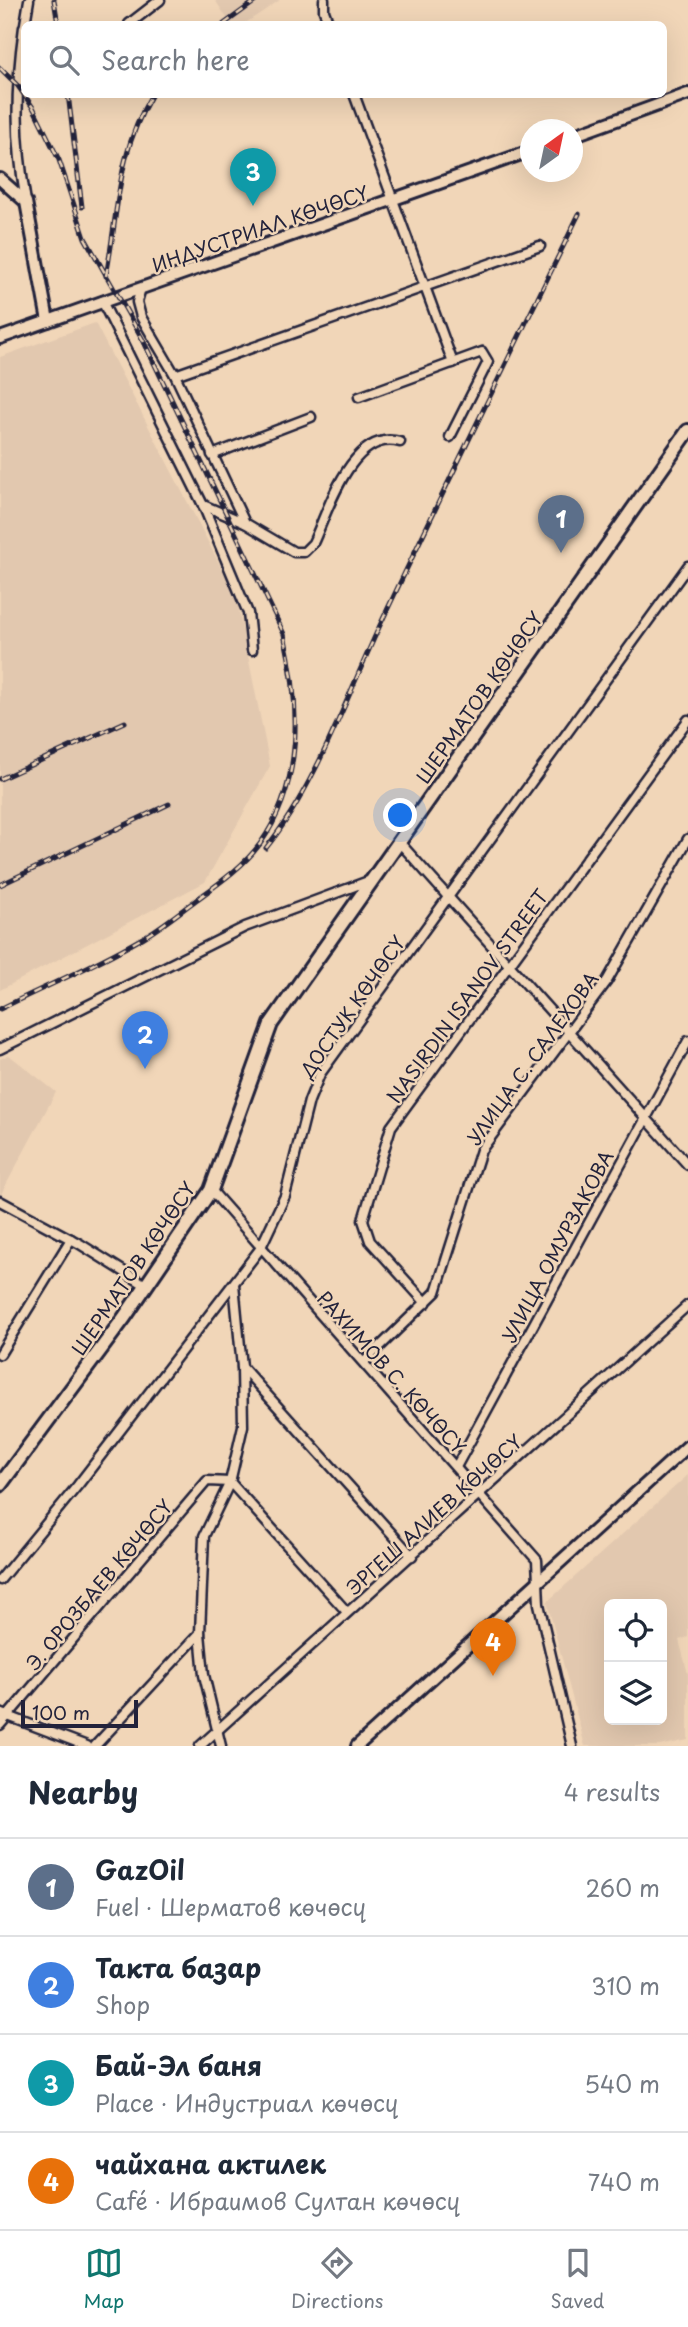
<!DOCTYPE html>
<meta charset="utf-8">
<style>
body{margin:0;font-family:"Playpen Sans",sans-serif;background:#f2f2f3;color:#1f2937}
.controls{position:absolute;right:21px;bottom:21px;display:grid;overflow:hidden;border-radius:10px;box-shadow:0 7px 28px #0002}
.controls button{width:63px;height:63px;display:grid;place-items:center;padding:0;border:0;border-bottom:2px solid #e0e1e3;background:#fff;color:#1f2937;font:35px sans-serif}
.compass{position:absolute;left:520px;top:119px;width:63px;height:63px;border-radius:50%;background:#fff;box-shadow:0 7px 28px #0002;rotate:33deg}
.scale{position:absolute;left:21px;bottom:18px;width:117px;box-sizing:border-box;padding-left:7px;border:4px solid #22223b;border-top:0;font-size:19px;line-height:24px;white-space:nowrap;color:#22223b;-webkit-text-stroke:5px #f1d6b8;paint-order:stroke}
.you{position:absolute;left:401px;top:816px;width:24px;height:24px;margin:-18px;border:5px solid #fff;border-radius:50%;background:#1a73e8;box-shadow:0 0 0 10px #1a73e833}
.badge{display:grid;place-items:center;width:46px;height:46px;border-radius:50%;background:#0f766e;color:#fff;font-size:23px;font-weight:700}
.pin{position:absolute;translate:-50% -58px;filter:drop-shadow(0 2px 4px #0008)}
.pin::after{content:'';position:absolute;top:37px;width:24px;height:21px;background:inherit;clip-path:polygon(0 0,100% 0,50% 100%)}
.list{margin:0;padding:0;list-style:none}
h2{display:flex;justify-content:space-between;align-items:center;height:91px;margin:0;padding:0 28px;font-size:30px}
h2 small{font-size:23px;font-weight:400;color:#747a83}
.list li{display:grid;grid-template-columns:46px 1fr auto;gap:21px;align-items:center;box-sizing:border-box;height:98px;padding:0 28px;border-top:2px solid #e0e1e3}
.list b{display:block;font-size:26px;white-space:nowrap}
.list p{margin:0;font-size:23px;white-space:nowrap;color:#747a83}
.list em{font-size:23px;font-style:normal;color:#747a83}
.icon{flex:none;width:38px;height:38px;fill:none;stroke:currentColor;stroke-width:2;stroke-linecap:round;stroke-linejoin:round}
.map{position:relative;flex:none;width:688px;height:1746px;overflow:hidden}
.search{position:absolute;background:#fff;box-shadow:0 7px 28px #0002;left:21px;right:21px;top:21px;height:77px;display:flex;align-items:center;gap:18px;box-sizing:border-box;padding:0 24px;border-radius:10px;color:#747a83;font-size:26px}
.sheet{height:483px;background:#fff}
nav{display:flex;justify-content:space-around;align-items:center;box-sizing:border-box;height:98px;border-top:2px solid #e0e1e3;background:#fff;font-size:19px;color:#747a83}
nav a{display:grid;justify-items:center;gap:4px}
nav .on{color:#0f766e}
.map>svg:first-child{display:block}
.built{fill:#e2c8af;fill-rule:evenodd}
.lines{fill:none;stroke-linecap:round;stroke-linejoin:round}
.street-casing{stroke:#22223b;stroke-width:13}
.secondary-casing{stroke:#22223b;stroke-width:16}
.primary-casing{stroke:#22223b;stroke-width:18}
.street{stroke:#f1d6b8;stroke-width:8}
.secondary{stroke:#f1d6b8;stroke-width:10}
.primary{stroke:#f1d6b8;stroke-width:12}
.rail-casing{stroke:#22223b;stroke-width:5}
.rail{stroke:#f1d6b8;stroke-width:2.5;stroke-dasharray:8;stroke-linecap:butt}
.labels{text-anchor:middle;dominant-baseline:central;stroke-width:5;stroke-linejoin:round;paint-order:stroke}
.street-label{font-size:19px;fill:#22223b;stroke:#f1d6b8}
</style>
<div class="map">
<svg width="688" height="1746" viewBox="0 0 688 1746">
<rect width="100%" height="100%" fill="#f1d6b8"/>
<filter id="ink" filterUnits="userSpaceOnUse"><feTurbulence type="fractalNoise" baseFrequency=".0143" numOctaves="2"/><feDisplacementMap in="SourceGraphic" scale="14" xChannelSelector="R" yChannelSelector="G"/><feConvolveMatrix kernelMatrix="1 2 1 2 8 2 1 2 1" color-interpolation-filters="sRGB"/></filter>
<g filter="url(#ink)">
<g class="built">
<path d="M215 0H280L244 24H231Z"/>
<path d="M95 323 236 596 270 766 205 882 0 990V357Z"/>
<path d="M9 1055 56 1092 0 1196V1059Z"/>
<path d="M688 1475V1637L679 1640 688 1674V1740L659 1746H585L547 1602ZM609 1604H662V1720H609Z"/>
</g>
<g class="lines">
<g class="street-casing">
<g id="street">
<path d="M324 0V11L329 24"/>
<path d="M25 24 29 0"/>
<path d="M129 24 160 0"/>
<path d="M24 27C15 92 15 138 26 202"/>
<path d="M354 94 453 363"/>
<path d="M141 288 137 302 141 317 175 375 245 523"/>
<path d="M102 301 203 505 248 613 252 650"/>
<path d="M175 375 540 246"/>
<path d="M359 397 482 352 488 362 450 437"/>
<path d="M212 455 311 417"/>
<path d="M203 505 245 523 294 552H304L313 543C328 511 352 428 400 442"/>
<path d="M400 843 688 1165"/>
<path d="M0 1049 245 927 371 880"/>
<path d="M211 1190 537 1560 539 1604 572 1746"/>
<path d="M0 1201 80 1244 147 1286"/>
<path d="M426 1303 370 1241 363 1220 391 1127 688 720"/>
<path d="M0 1354 71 1239"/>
<path d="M364 1362 436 1292 481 1150 607 981 688 839"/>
<path d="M242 1367 412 1556"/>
<path d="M456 1467 688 1041"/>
<path d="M0 1580 78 1485 260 1249 285 1196 309 1101 320 1074 688 566"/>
<path d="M0 1713 87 1746"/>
<path d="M0 1725 207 1481 230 1482 347 1612"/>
<path d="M95 1746 200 1633"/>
<path d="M200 1746 688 1305"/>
<path d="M221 1746 204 1675 200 1633 204 1536 230 1482 243 1426 242 1367 234 1284"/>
</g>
</g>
<g class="secondary-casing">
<g id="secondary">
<path d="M572 136 688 94"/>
<path d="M0 179 26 202 48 321"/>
<path d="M0 338 530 151"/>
<path d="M357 1746 688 1446"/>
</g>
</g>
<g class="primary-casing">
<path id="primary" d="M0 1485 124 1318 211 1190 271 1024 688 431"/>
</g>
<use href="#street" class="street"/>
<use href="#secondary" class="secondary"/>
<use href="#primary" class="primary"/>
<g class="rail-casing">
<g id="rail">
<path d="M54 0 58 24"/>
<path d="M224 24 257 0"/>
<path d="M0 68 18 86 34 109 59 160 85 238 143 340 284 634C300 704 304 782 260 844 243 867 218 884 196 900 177 914 159 929 139 940 94 966 46 986 0 1009"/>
<path d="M68 94 82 207"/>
<path d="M106 276C119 209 116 156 152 94"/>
<path d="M0 779 125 722"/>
<path d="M266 848C317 785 347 695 382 621 446 485 513 349 579 214"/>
<path d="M0 885 169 804"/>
</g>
</g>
<use href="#rail" class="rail"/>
</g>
</g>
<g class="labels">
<g class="street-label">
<text transform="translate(260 228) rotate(-19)">ИНДУСТРИАЛ КӨЧӨСҮ</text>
<text transform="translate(479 697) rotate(-55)">ШЕРМАТОВ КӨЧӨСҮ</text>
<text transform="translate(467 996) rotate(-54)">NASIRDIN ISANOV STREET</text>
<text transform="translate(352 1006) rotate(-55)">ДОСТУК КӨЧӨСҮ</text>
<text transform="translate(532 1058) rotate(-54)">УЛИЦА С. САЛЕХОВА</text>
<text transform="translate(557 1246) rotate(-62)">УЛИЦА ОМУРЗАКОВА</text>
<text transform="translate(133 1268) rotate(-56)">ШЕРМАТОВ КӨЧӨСҮ</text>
<text transform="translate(392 1372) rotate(48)">РАХИМОВ С. КӨЧӨСҮ</text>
<text transform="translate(434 1514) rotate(-42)">ЭРГЕШ АЛИЕВ КӨЧӨСҮ</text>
<text transform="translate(99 1584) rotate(-50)">Э. ОРОЗБАЕВ КӨЧӨСҮ</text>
</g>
</g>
</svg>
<div class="controls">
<button><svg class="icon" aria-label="locate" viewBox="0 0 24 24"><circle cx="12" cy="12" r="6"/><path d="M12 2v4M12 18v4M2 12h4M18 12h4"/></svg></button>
<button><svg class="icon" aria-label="layers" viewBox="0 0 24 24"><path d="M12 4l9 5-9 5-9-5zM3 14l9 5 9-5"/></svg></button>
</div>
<svg class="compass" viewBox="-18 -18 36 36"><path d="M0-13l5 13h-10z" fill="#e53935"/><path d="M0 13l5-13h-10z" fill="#747a83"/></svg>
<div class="scale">100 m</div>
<div class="you"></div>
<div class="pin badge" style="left:561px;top:553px;background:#5c6f8a">1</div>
<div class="pin badge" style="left:145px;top:1069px;background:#3f7fe0">2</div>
<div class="pin badge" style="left:253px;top:206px;background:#0f9aa8">3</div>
<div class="pin badge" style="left:493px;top:1676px;background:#e8710a">4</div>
<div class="search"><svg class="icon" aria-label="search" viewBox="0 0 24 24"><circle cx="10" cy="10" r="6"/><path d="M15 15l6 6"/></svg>Search here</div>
</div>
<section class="sheet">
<h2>Nearby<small>4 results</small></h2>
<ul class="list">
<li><span class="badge" style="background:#5c6f8a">1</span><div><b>GazOil</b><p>Fuel · Шерматов көчөсү</p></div><em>260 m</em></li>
<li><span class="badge" style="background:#3f7fe0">2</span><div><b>Такта базар</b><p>Shop</p></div><em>310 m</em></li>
<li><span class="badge" style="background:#0f9aa8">3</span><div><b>Бай-Эл баня</b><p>Place · Индустриал көчөсү</p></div><em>540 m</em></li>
<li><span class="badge" style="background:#e8710a">4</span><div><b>чайхана актилек</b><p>Café · Ибраимов Султан көчөсү</p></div><em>740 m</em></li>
</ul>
</section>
<nav>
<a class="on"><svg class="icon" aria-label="map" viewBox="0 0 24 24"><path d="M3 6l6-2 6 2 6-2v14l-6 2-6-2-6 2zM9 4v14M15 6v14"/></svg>Map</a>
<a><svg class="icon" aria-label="directions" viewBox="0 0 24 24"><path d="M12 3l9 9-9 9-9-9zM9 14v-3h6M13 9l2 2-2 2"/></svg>Directions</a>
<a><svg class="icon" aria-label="saved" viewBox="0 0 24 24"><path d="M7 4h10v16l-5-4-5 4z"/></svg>Saved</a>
</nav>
